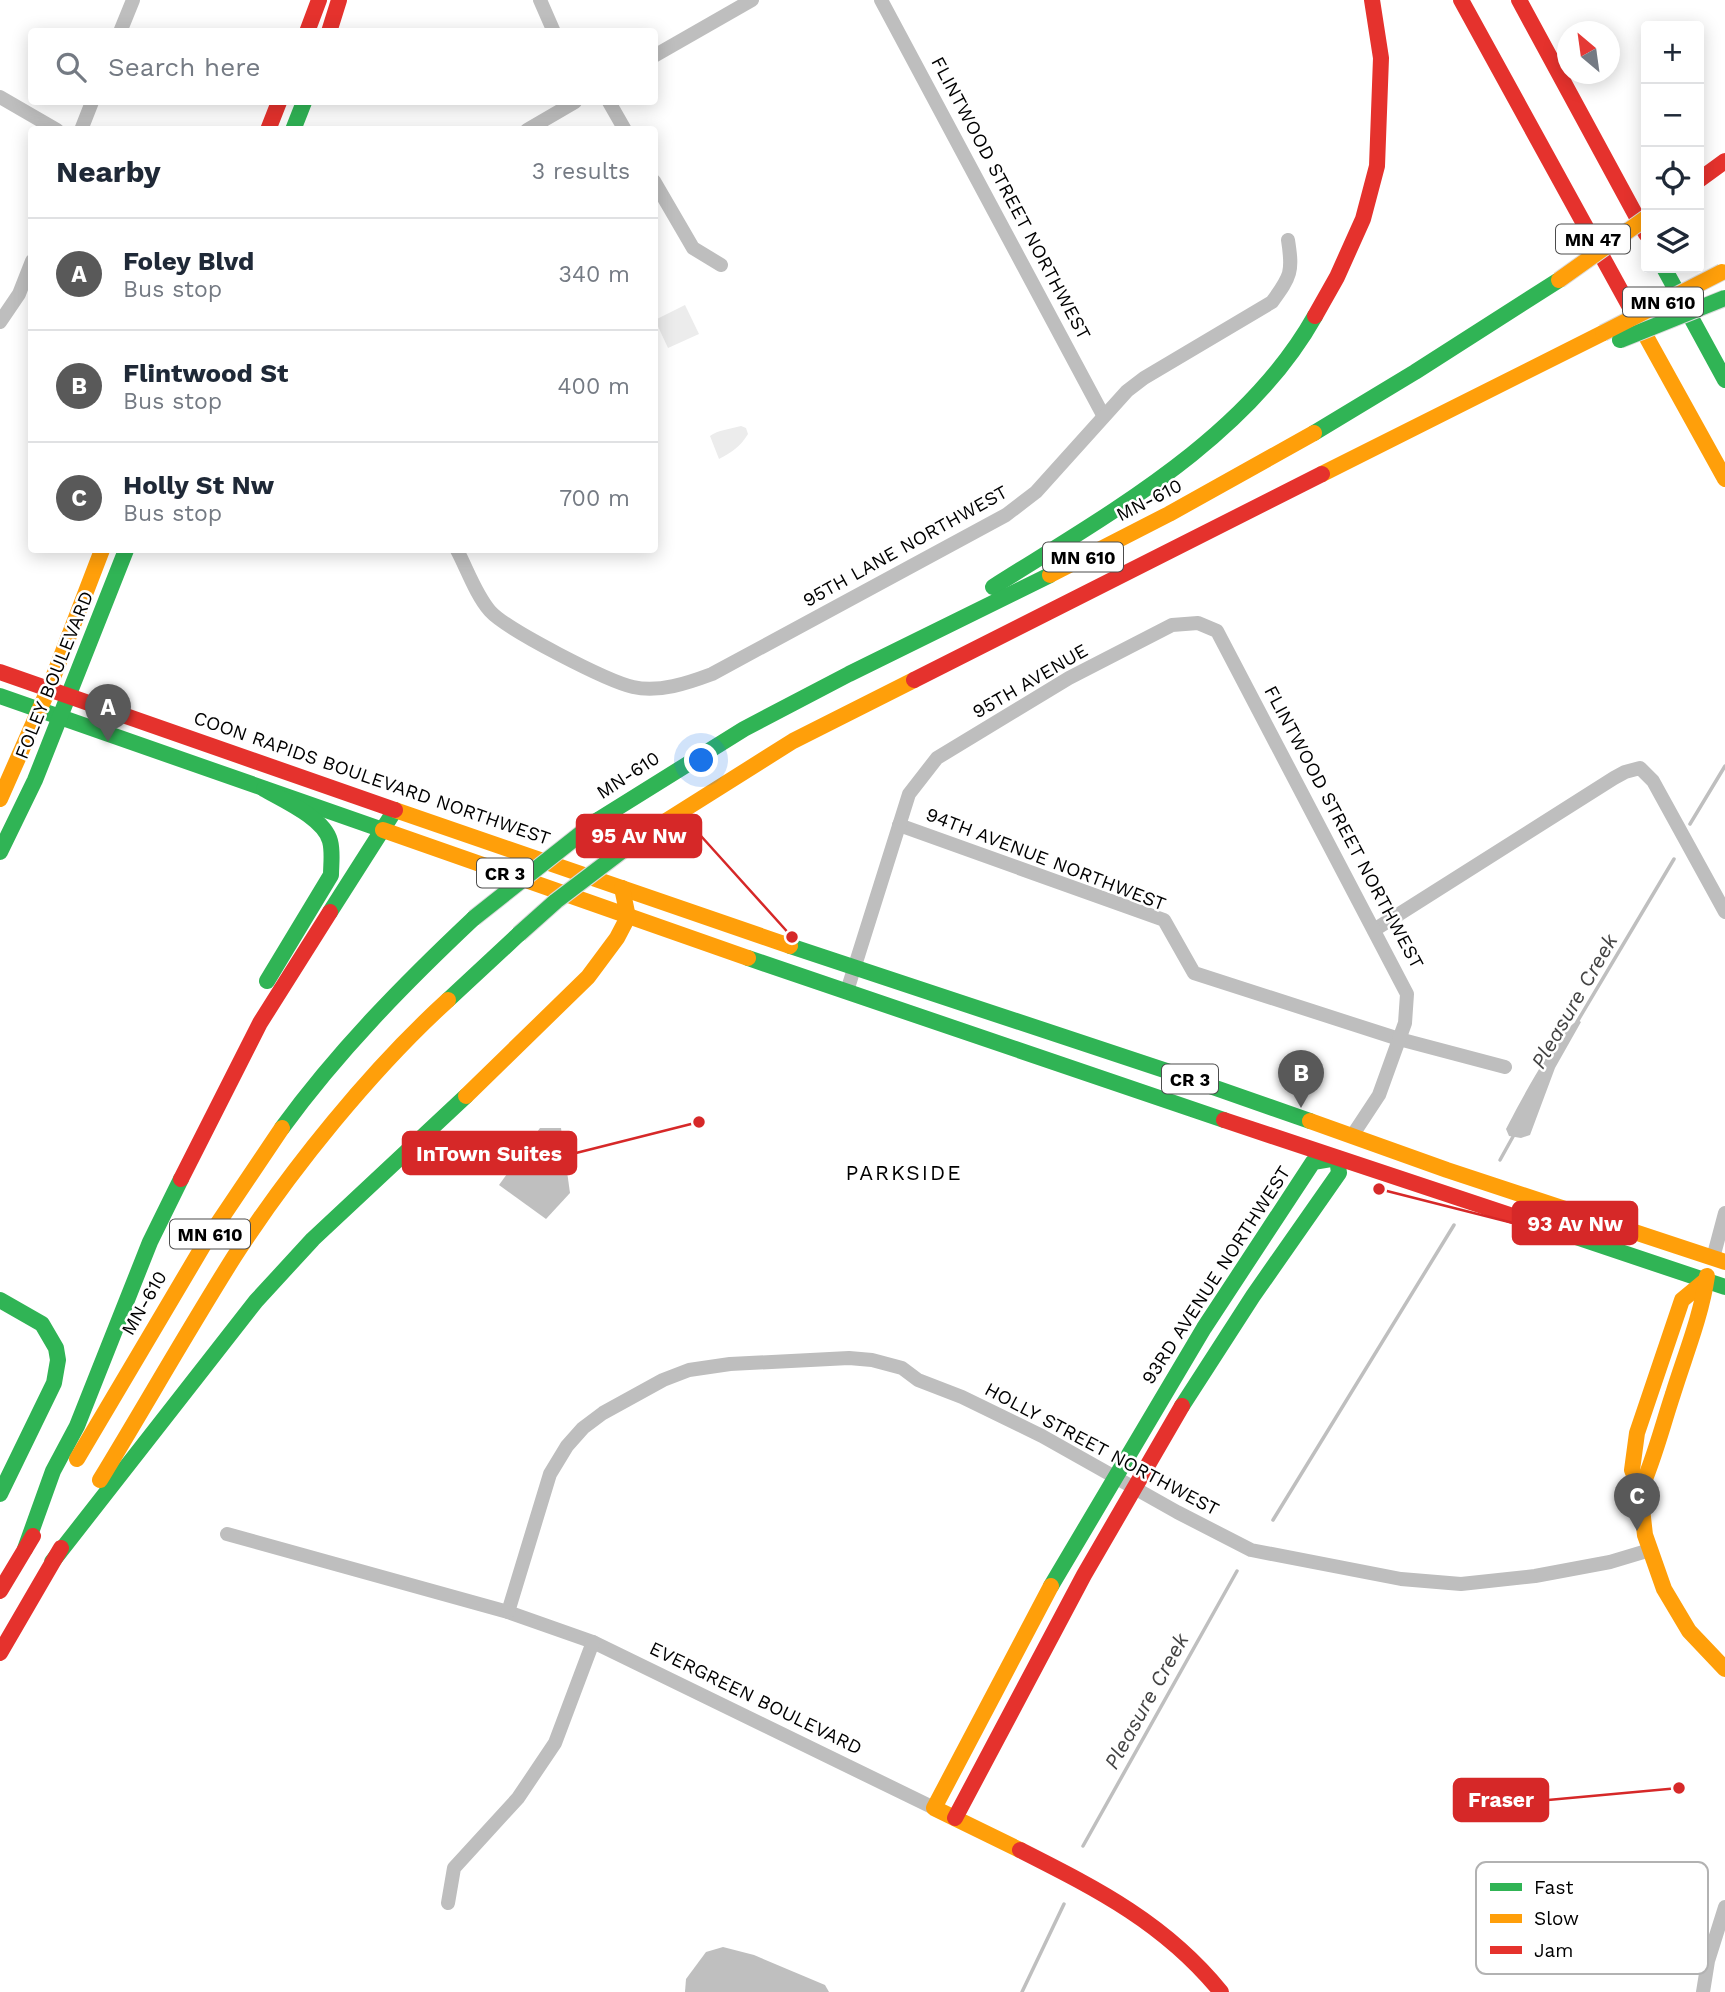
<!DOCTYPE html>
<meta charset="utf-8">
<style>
body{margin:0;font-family:"Work Sans",sans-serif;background:#f6f6f7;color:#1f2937}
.controls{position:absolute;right:21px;top:21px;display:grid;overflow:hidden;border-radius:7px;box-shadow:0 4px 18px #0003}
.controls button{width:63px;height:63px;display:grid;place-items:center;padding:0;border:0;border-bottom:2px solid #e0e1e3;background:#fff;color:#1f2937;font:35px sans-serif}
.compass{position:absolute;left:1557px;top:21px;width:63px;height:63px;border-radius:50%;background:#fff;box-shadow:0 4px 18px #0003;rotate:331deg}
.you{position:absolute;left:702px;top:761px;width:24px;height:24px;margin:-18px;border:5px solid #fff;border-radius:50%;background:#1a73e8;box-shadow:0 0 0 10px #1a73e833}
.badge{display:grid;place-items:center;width:46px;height:46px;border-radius:50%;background:#595959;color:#fff;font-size:23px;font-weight:700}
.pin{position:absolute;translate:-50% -58px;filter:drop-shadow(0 2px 4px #0008)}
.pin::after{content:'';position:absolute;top:37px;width:24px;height:21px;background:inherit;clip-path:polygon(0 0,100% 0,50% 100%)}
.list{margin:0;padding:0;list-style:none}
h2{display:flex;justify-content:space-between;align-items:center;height:91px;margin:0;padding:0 28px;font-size:30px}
h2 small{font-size:23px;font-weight:400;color:#747a83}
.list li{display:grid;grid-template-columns:46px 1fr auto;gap:21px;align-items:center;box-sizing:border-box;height:112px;padding:0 28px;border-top:2px solid #e0e1e3}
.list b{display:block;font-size:26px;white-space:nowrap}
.list p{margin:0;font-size:23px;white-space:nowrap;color:#747a83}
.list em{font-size:23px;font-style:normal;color:#747a83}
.icon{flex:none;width:38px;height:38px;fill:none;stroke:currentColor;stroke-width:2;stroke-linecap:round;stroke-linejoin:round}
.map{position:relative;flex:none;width:1725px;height:1992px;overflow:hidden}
.search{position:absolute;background:#fff;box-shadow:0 4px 18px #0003;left:28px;top:28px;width:630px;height:77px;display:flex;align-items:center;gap:18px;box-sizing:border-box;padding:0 24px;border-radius:7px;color:#747a83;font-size:26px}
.panel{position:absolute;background:#fff;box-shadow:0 4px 18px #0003;left:28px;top:126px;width:630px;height:427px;border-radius:7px}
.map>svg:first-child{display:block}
.green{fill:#ececec}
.water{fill:#bfbfbf}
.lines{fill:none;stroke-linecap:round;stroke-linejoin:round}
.stream{stroke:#bfbfbf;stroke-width:3.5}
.street{stroke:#bebebe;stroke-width:14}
.fast{stroke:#30b455;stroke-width:16}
.slow{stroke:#ff9f0a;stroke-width:16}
.jam{stroke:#e5322d;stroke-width:16}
.fast-bridge-casing{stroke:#dbdbdb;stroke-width:18;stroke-linecap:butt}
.slow-bridge-casing{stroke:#dbdbdb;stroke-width:18;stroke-linecap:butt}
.fast-bridge{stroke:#30b455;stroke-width:16}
.slow-bridge{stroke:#ff9f0a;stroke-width:16}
.labels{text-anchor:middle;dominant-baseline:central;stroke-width:5;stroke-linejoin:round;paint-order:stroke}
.shield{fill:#fff;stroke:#4c4c4c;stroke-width:2}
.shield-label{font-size:18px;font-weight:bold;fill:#000}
.street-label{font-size:19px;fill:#000;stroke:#fff}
.water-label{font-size:21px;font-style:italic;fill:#444;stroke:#fff}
.neighbourhood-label{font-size:21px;letter-spacing:2px;fill:#000;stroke:#fff}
.key{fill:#fff;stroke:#b2b2b2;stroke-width:2}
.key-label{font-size:19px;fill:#000}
.leader{fill:none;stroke:#d62828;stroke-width:2.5}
.callout-dot{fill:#d62828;stroke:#fff;stroke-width:2.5}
.callout{fill:#d62828;stroke:#d62828;stroke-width:2.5}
.callout-label{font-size:21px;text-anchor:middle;font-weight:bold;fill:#fff}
</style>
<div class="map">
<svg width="1725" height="1992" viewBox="0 0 1725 1992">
<rect width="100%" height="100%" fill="#fff"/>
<g class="green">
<path d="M685 305 699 334 668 348 655 320Z"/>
<path d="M741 426 746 428 748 434C740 447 732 452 719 459L710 436C718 430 730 429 741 426Z"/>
</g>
<g class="water">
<path d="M1578 1020 1581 1022 1555 1068 1530 1135 1521 1138 1509 1136 1506 1129C1520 1102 1555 1035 1578 1020Z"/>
<path d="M540 1128H561L570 1193 546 1219 499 1185Z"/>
<path d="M723 1947 754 1955 825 1985 829 1992H685L686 1979 706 1952Z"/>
</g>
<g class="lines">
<g class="stream">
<path d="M1690 824 1725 766"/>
<path d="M1577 1022 1674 859"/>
<path d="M1500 1160 1515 1133"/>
<path d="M1273 1520 1454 1225"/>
<path d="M1083 1846 1237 1571"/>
<path d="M1022 1992 1064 1904"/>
</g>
<g class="street">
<path d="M540 0 554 32"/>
<path d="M881 0 1103 415"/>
<path d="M120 32 133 0"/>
<path d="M654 56 752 0"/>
<path d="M0 97 57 130"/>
<path d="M609 102 625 130"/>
<path d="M81 130 92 102"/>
<path d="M527 130 575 102"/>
<path d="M654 181 693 248 721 265"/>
<path d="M0 322 19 294 32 261"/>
<path d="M457 550C467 569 476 595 490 611 507 630 607 681 633 687 659 693 688 683 712 674L1006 515 1036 492 1127 391 1144 378 1272 302C1291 276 1293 272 1288 240"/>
<path d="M899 825 1164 920 1194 973 1399 1039 1505 1067"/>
<path d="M1374 930 1614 778 1625 772 1640 768 1653 781 1725 912"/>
<path d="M847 991 909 794 937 758 1069 678 1172 625 1198 623 1217 631 1407 994 1405 1023 1379 1095 1352 1136"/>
<path d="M1713 1258 1725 1213"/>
<path d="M227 1534 508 1612 593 1642 934 1808"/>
<path d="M508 1612 550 1474 567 1446 583 1428 603 1413 663 1380 689 1370 730 1364 849 1358 872 1360 902 1368 918 1380 962 1397 1042 1436 1177 1512 1251 1550 1401 1579 1461 1584 1535 1576 1610 1562 1650 1550"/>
<path d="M448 1903 454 1868 518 1798 555 1743 593 1642"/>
<path d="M1703 1992 1708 1961 1725 1907"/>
</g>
<g class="fast">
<path d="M293 130 304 102"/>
<path d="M1664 268 1725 380"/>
<path d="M1314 433 1415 372 1559 280"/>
<path d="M993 587C1108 514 1246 439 1315 316"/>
<path d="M0 696 383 830"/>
<path d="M264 789C283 800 324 818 330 841 333 852 331 864 331 875L267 981"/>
<path d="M598 820 744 729 849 674 1050 575"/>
<path d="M0 852 35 780 126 550"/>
<path d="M330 912 395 810"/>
<path d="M790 946 1167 1071 1310 1121"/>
<path d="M748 958 1224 1120"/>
<path d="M448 1000 519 934"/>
<path d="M282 1128C338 1051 405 983 474 918"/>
<path d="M1564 1233 1725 1287"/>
<path d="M0 1300 42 1324 56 1348 58 1360 54 1383 0 1494"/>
<path d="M1182 1406 1253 1296 1339 1173 1337 1158"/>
<path d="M25 1549 53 1471 77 1426 150 1242 181 1179"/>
<path d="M52 1562 256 1301 313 1239 466 1096"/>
<path d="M1051 1586 1204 1328 1313 1162 1337 1158"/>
</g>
<g class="slow">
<path d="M1632 311 1725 479"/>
<path d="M1322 474 1603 333"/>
<path d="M1050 575 1169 514 1314 433"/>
<path d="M0 799 49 688 102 550"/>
<path d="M395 810 790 946"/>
<path d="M383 830 748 958"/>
<path d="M639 838 793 741 914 680"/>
<path d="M466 1096 588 977 617 938 628 917 622 888"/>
<path d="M1310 1121 1447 1170 1725 1262"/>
<path d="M1705 1281 1682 1300 1637 1433 1632 1470 1640 1491 1645 1535 1664 1589 1689 1631 1725 1669"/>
<path d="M77 1459 206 1241 282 1128"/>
<path d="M100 1480C145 1406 188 1330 234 1257 291 1169 371 1070 448 1000"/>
<path d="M1640 1491C1654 1460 1662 1427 1673 1394 1685 1355 1701 1317 1707 1276"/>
<path d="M1020 1850 934 1808 1051 1586"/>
</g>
<g class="jam">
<path d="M1461 0 1632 311"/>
<path d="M1519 0 1646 234"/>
<path d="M307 32 319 0"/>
<path d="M329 32 339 0"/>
<path d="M268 130 279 102"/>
<path d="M1699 180 1725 161"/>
<path d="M1315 316 1337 277 1363 219 1377 166 1381 58 1372 0"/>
<path d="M0 672 395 810"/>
<path d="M914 680 1322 474"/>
<path d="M1224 1120 1564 1233"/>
<path d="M181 1179 260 1023 330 912"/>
<path d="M0 1591 33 1536"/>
<path d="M0 1653 61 1548"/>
<path d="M955 1818 1084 1575 1182 1406"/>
<path d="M1020 1850C1097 1889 1165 1923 1221 1992"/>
</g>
<g class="fast-bridge-casing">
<g id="fast-bridge">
<path d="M1620 340 1725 298"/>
<path d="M474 918 598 820"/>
<path d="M519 934 556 901 639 838"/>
</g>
</g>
<g class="slow-bridge-casing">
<g id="slow-bridge">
<path d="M1559 280 1646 218"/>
<path d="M1603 333 1722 272"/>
</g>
</g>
<use href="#fast-bridge" class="fast-bridge"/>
<use href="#slow-bridge" class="slow-bridge"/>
</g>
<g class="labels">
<g class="shield">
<rect x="1556" y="224.5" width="74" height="29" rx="5"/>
<rect x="1623" y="287.5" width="80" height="29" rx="5"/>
<rect x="1043" y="542.5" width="80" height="29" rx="5"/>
<rect x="477" y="858.5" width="56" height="29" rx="5"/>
<rect x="1162" y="1064.5" width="56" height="29" rx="5"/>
<rect x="170" y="1219.5" width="80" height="29" rx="5"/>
</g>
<g class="shield-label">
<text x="1593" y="239">MN 47</text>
<text x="1663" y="302">MN 610</text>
<text x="1083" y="557">MN 610</text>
<text x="505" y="873">CR 3</text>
<text x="1190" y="1079">CR 3</text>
<text x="210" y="1234">MN 610</text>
</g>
<g class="street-label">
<text transform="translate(1011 198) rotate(62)">FLINTWOOD STREET NORTHWEST</text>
<text transform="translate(1149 500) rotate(-27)">MN-610</text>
<text transform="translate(905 546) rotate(-29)">95TH LANE NORTHWEST</text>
<text transform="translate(54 675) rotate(-68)">FOLEY BOULEVARD</text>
<text transform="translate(1030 681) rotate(-30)">95TH AVENUE</text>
<text transform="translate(628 775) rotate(-33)">MN-610</text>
<text transform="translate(372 778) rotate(19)">COON RAPIDS BOULEVARD NORTHWEST</text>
<text transform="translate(1344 827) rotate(62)">FLINTWOOD STREET NORTHWEST</text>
<text transform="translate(1046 859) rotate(21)">94TH AVENUE NORTHWEST</text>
<text transform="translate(1216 1275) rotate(-57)">93RD AVENUE NORTHWEST</text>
<text transform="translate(144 1303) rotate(-60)">MN-610</text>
<text transform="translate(1102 1449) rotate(28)">HOLLY STREET NORTHWEST</text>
<text transform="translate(756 1698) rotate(26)">EVERGREEN BOULEVARD</text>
</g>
<g class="water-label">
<text transform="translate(1574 1001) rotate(-60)">Pleasure Creek</text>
<text transform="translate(1146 1701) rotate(-61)">Pleasure Creek</text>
</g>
<g class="neighbourhood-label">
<text x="904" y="1172">PARKSIDE</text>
</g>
</g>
<rect x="1476" y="1862" width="232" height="112" rx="10" class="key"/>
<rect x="1490" y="1883" width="32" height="8" fill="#30b455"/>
<rect x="1490" y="1914" width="32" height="9" fill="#ff9f0a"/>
<rect x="1490" y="1946" width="32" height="8" fill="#e5322d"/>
<g class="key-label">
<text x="1534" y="1894">Fast</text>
<text x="1534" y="1925">Slow</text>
<text x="1534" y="1957">Jam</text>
</g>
<path class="leader" d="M792 937L701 836M699 1122L576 1153M1379 1189L1513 1223M1679 1788L1548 1800"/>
<g class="callout-dot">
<circle cx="792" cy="937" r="7"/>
<circle cx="699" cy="1122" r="7"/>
<circle cx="1379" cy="1189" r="7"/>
<circle cx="1679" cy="1788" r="7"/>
</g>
<g class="callout">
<rect x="577" y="815" width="124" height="42" rx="7"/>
<rect x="403" y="1132" width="173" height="42" rx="7"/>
<rect x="1513" y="1202" width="124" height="42" rx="7"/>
<rect x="1454" y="1779" width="94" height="42" rx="7"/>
</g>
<g class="callout-label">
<text x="639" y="843">95 Av Nw</text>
<text x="489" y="1161">InTown Suites</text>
<text x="1575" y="1231">93 Av Nw</text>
<text x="1501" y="1807">Fraser</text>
</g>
</svg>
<div class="controls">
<button>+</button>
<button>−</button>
<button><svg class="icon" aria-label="locate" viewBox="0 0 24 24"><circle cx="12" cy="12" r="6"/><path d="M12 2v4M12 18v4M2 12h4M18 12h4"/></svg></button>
<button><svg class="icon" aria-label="layers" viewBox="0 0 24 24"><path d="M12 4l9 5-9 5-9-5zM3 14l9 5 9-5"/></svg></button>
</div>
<svg class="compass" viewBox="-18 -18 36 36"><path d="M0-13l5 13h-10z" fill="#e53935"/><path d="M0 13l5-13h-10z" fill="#747a83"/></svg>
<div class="you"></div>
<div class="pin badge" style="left:108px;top:742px">A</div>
<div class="pin badge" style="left:1301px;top:1108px">B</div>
<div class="pin badge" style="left:1637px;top:1531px">C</div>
<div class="search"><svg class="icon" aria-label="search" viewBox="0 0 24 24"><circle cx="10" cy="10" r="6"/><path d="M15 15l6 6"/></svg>Search here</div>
<section class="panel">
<h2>Nearby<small>3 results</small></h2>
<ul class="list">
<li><span class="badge">A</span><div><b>Foley Blvd</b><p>Bus stop</p></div><em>340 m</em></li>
<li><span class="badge">B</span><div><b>Flintwood St</b><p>Bus stop</p></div><em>400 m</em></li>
<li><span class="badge">C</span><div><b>Holly St Nw</b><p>Bus stop</p></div><em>700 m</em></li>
</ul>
</section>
</div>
